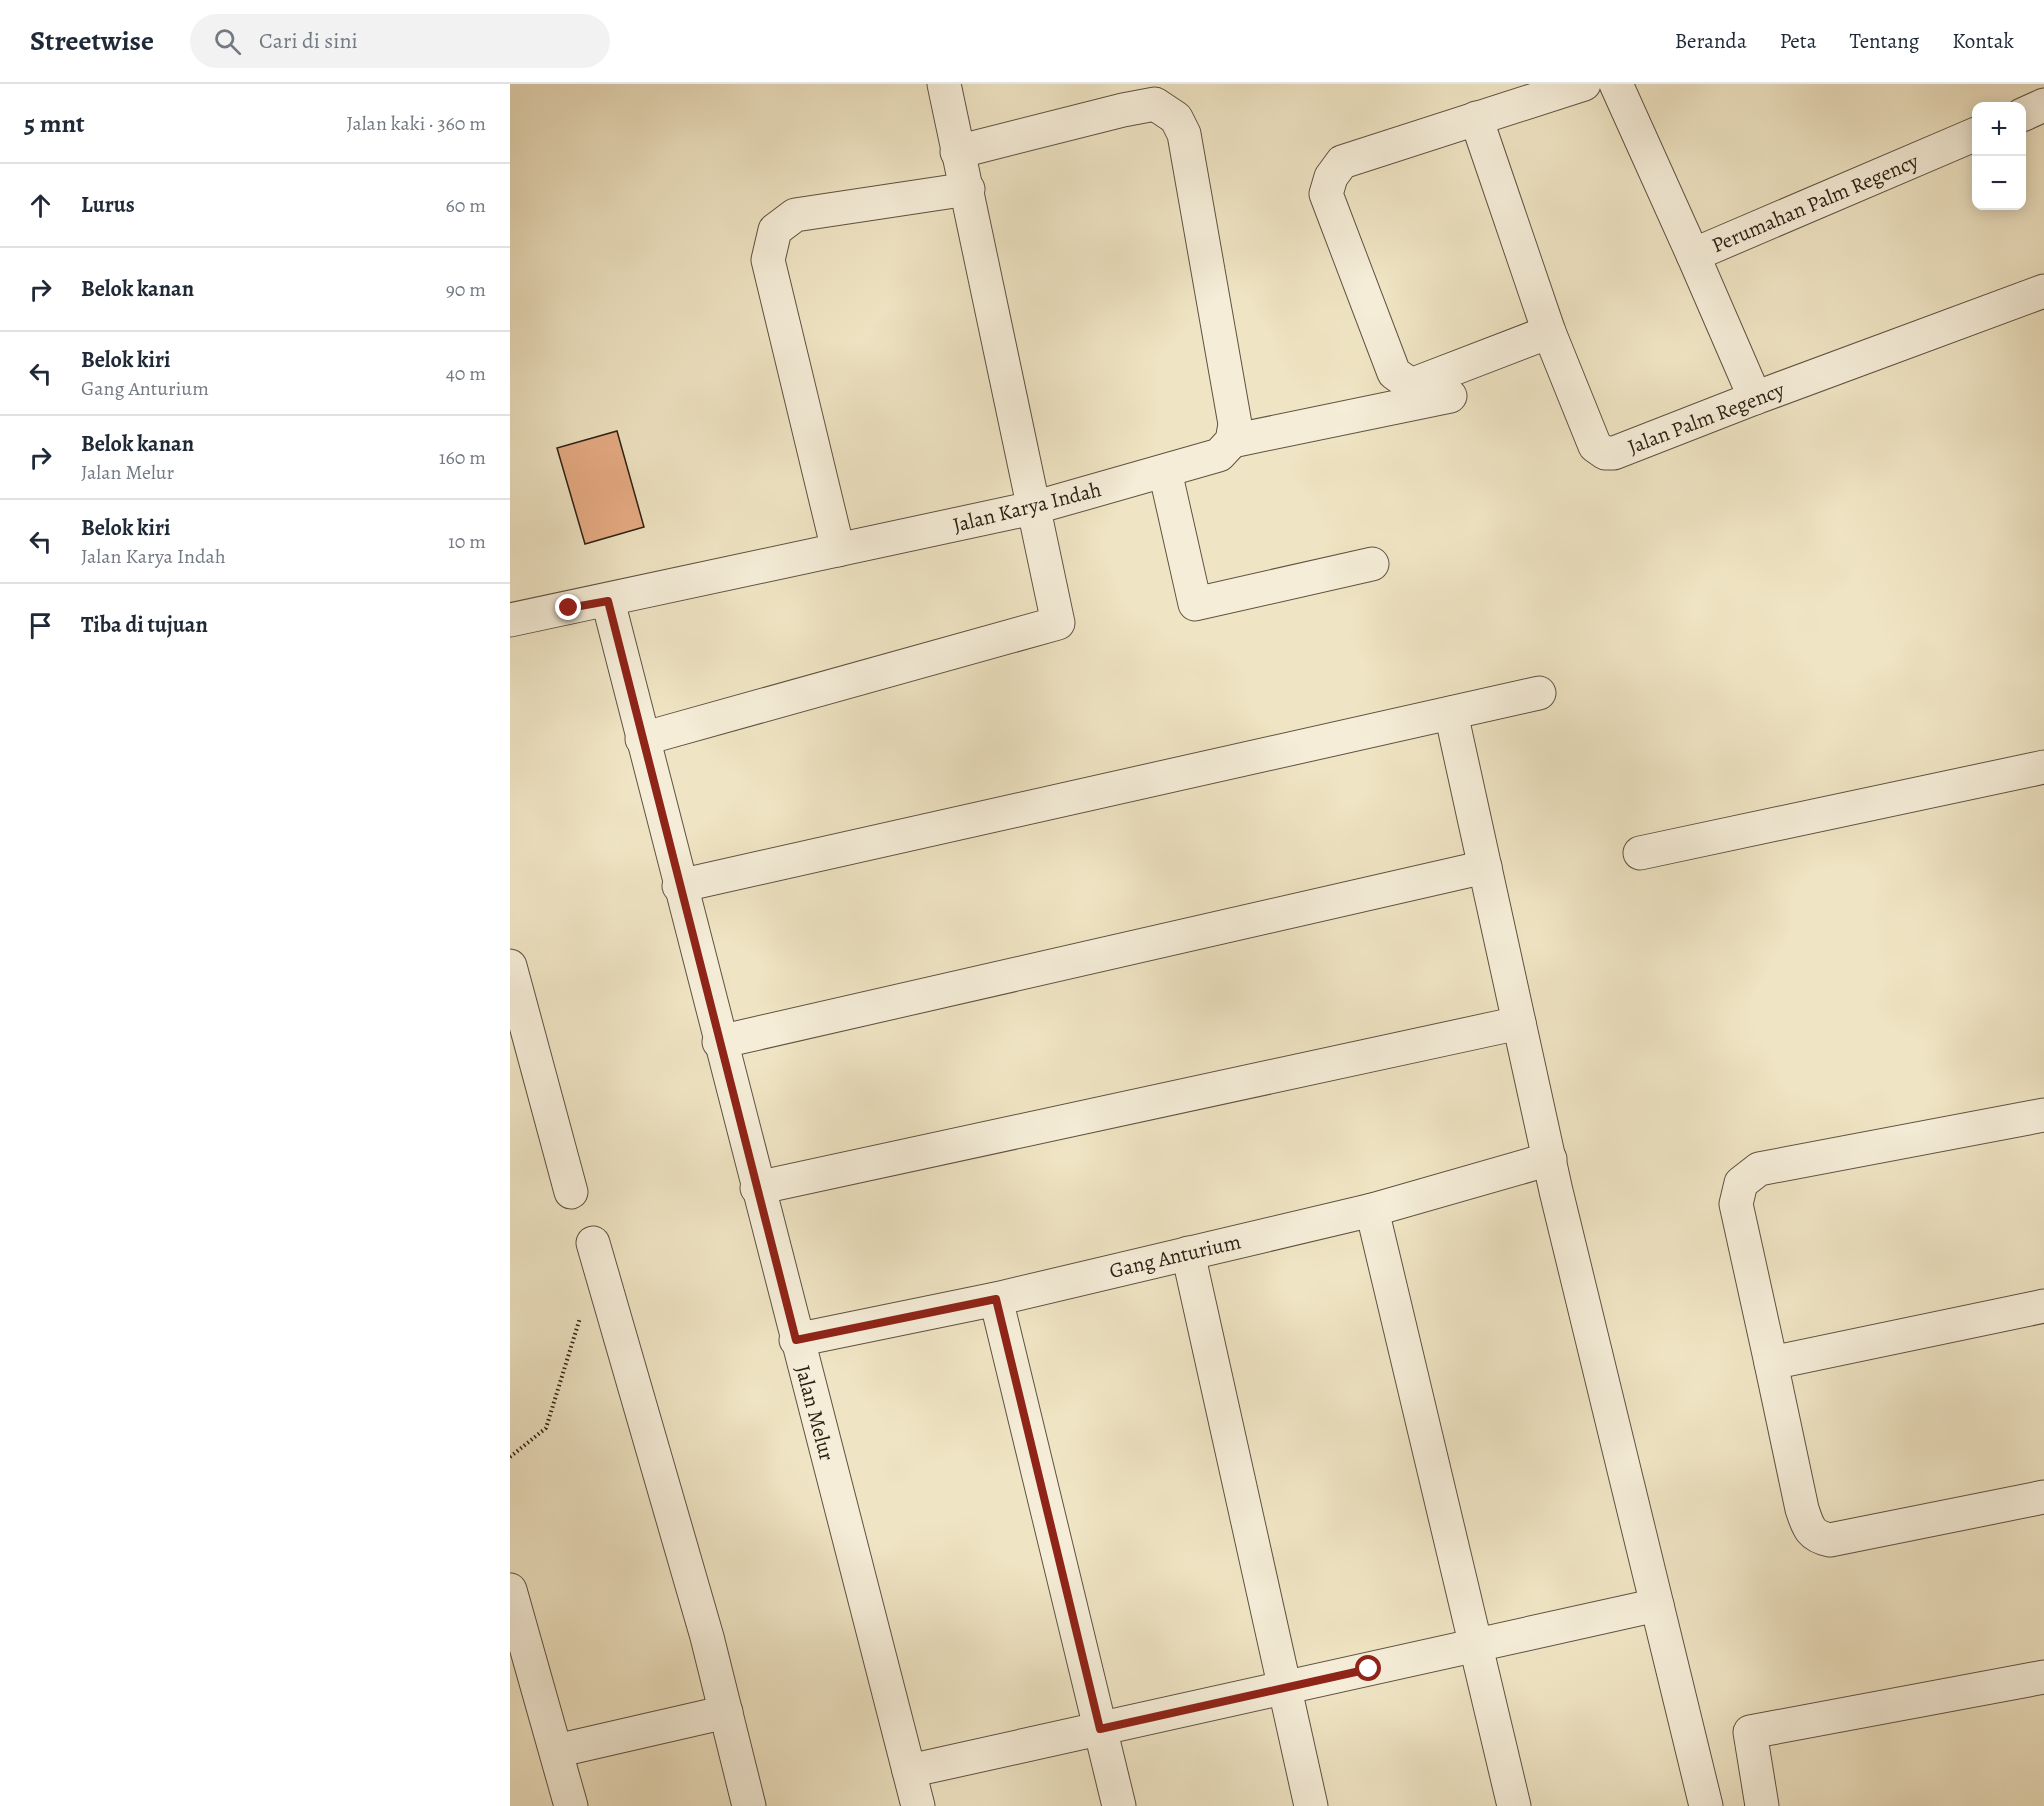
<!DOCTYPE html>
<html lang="id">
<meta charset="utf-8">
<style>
body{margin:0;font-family:Alegreya,serif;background:#f2f2f3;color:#1f2937}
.controls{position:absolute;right:18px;top:18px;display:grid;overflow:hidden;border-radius:12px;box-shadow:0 3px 15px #0003}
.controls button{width:54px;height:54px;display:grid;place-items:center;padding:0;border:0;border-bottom:2px solid #e0e1e3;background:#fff;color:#1f2937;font:30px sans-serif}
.stop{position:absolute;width:18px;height:18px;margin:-14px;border:4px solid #8f2418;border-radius:50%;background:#fff}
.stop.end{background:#8f2418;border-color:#fff;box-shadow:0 2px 6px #0008}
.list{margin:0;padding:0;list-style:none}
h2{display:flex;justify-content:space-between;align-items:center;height:78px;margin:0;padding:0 24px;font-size:26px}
h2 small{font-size:20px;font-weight:400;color:#747a83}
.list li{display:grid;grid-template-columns:39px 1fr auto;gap:18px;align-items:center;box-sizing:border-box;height:84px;padding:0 24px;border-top:2px solid #e0e1e3}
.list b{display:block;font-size:22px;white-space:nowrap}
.list p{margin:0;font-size:20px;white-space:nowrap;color:#747a83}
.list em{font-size:20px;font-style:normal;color:#747a83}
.icon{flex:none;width:33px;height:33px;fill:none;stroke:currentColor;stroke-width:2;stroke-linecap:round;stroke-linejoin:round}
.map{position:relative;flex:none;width:1534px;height:1722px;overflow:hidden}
header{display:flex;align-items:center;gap:36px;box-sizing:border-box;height:84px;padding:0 30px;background:#fff;border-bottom:2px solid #e0e1e3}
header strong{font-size:28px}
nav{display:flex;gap:33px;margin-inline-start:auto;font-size:21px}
.search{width:420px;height:54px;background:#f2f2f3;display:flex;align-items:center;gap:15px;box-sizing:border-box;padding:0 21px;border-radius:33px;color:#747a83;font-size:22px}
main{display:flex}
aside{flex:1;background:#fff}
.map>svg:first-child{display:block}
.building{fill:#e6ac84;stroke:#2d2116;stroke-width:1.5}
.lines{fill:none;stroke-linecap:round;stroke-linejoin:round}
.minor-casing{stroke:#5e5241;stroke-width:35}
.path{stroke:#2d2116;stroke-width:4;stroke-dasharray:1.5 3;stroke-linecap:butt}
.minor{stroke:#f5edd8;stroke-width:33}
.route{stroke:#8f2418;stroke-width:8}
.labels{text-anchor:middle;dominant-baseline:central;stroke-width:5;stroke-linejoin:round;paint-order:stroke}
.street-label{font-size:21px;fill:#2d2116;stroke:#f5edd8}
</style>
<header>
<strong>Streetwise</strong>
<div class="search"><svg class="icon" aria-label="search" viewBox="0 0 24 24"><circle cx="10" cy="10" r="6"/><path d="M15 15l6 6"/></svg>Cari di sini</div>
<nav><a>Beranda</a><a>Peta</a><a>Tentang</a><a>Kontak</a></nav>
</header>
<main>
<aside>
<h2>5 mnt<small>Jalan kaki · 360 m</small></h2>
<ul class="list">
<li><svg class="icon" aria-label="ahead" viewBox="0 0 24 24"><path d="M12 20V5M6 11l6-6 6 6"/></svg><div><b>Lurus</b></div><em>60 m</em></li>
<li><svg class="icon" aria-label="right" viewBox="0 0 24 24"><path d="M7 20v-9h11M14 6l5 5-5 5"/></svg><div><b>Belok kanan</b></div><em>90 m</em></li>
<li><svg class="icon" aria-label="left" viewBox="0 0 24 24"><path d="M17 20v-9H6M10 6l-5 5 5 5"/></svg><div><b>Belok kiri</b><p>Gang Anturium</p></div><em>40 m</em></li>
<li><svg class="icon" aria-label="right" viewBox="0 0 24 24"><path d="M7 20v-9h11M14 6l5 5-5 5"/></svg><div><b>Belok kanan</b><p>Jalan Melur</p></div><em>160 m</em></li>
<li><svg class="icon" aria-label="left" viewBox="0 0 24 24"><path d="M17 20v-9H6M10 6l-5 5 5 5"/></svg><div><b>Belok kiri</b><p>Jalan Karya Indah</p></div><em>10 m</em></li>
<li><svg class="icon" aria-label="arrive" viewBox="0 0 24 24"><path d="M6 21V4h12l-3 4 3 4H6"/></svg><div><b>Tiba di tujuan</b></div></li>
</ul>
</aside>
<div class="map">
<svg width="1534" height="1722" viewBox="0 0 1534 1722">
<rect width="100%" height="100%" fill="#efe4c3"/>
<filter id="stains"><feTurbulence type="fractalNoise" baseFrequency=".00333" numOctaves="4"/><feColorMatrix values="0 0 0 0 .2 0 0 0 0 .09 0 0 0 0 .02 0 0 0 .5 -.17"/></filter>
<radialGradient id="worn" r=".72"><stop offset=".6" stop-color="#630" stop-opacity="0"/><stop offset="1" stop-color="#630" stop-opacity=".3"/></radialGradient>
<path class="building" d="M107 347 134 443 75 460 47 364Z"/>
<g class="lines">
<g class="minor-casing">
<g id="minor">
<path d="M1106 0 1183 171 1466 50"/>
<path d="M1512 31 1534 21"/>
<path d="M966 34 1039 248 1085 362 1095 369H1104L1245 314 1534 207"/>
<path d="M1183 171 1245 314"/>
<path d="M1039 248 901 301 884 289 816 110 821 93 832 78 1074 0"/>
<path d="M722 357 940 312"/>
<path d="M655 387 685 520 862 480"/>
<path d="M328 466 258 176 265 146 285 131 458 105"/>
<path d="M98 517 408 1722"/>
<path d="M0 536 523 424 709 371 722 357 725 340 674 50 666 34 645 20 613 26 447 68"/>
<path d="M941 629 1046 1107 1196 1722"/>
<path d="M132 655 548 539 434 0"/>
<path d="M1130 769 1534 683"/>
<path d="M169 802 1029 609"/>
<path d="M0 882 61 1108"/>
<path d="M209 958 975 783"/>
<path d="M247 1104 1009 939"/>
<path d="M862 1126 1004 1722"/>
<path d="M83 1159 197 1553 239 1722"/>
<path d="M678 1169 801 1722"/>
<path d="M486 1215 609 1722"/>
<path d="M1534 1222 1261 1279 1292 1425C1298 1443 1300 1452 1320 1456L1534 1413"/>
<path d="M286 1256 486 1215 862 1126 1040 1075"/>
<path d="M1261 1279 1226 1120 1231 1099 1249 1085 1534 1031"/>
<path d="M0 1506 61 1722"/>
<path d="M46 1667 216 1628"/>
<path d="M399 1687 1147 1521"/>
<path d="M1252 1722 1240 1648 1534 1593"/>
</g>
</g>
<path class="path" d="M0 1373 36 1344 70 1234"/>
<use href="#minor" class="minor"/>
</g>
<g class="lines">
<path class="route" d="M59 524 98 517 286 1256 486 1215 590 1645 859 1585"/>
</g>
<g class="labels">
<g class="street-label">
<text transform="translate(1305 119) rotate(-23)">Perumahan Palm Regency</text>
<text transform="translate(1196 334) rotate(-21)">Jalan Palm Regency</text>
<text transform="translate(517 423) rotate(-14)">Jalan Karya Indah</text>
<text transform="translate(665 1172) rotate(-13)">Gang Anturium</text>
<text transform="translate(305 1329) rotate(75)">Jalan Melur</text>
</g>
</g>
<rect width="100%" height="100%" filter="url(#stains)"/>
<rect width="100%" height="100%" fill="url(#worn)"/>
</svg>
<div class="controls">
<button>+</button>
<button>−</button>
</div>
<div class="stop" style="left:859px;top:1585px"></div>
<div class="stop end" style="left:59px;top:524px"></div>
</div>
</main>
